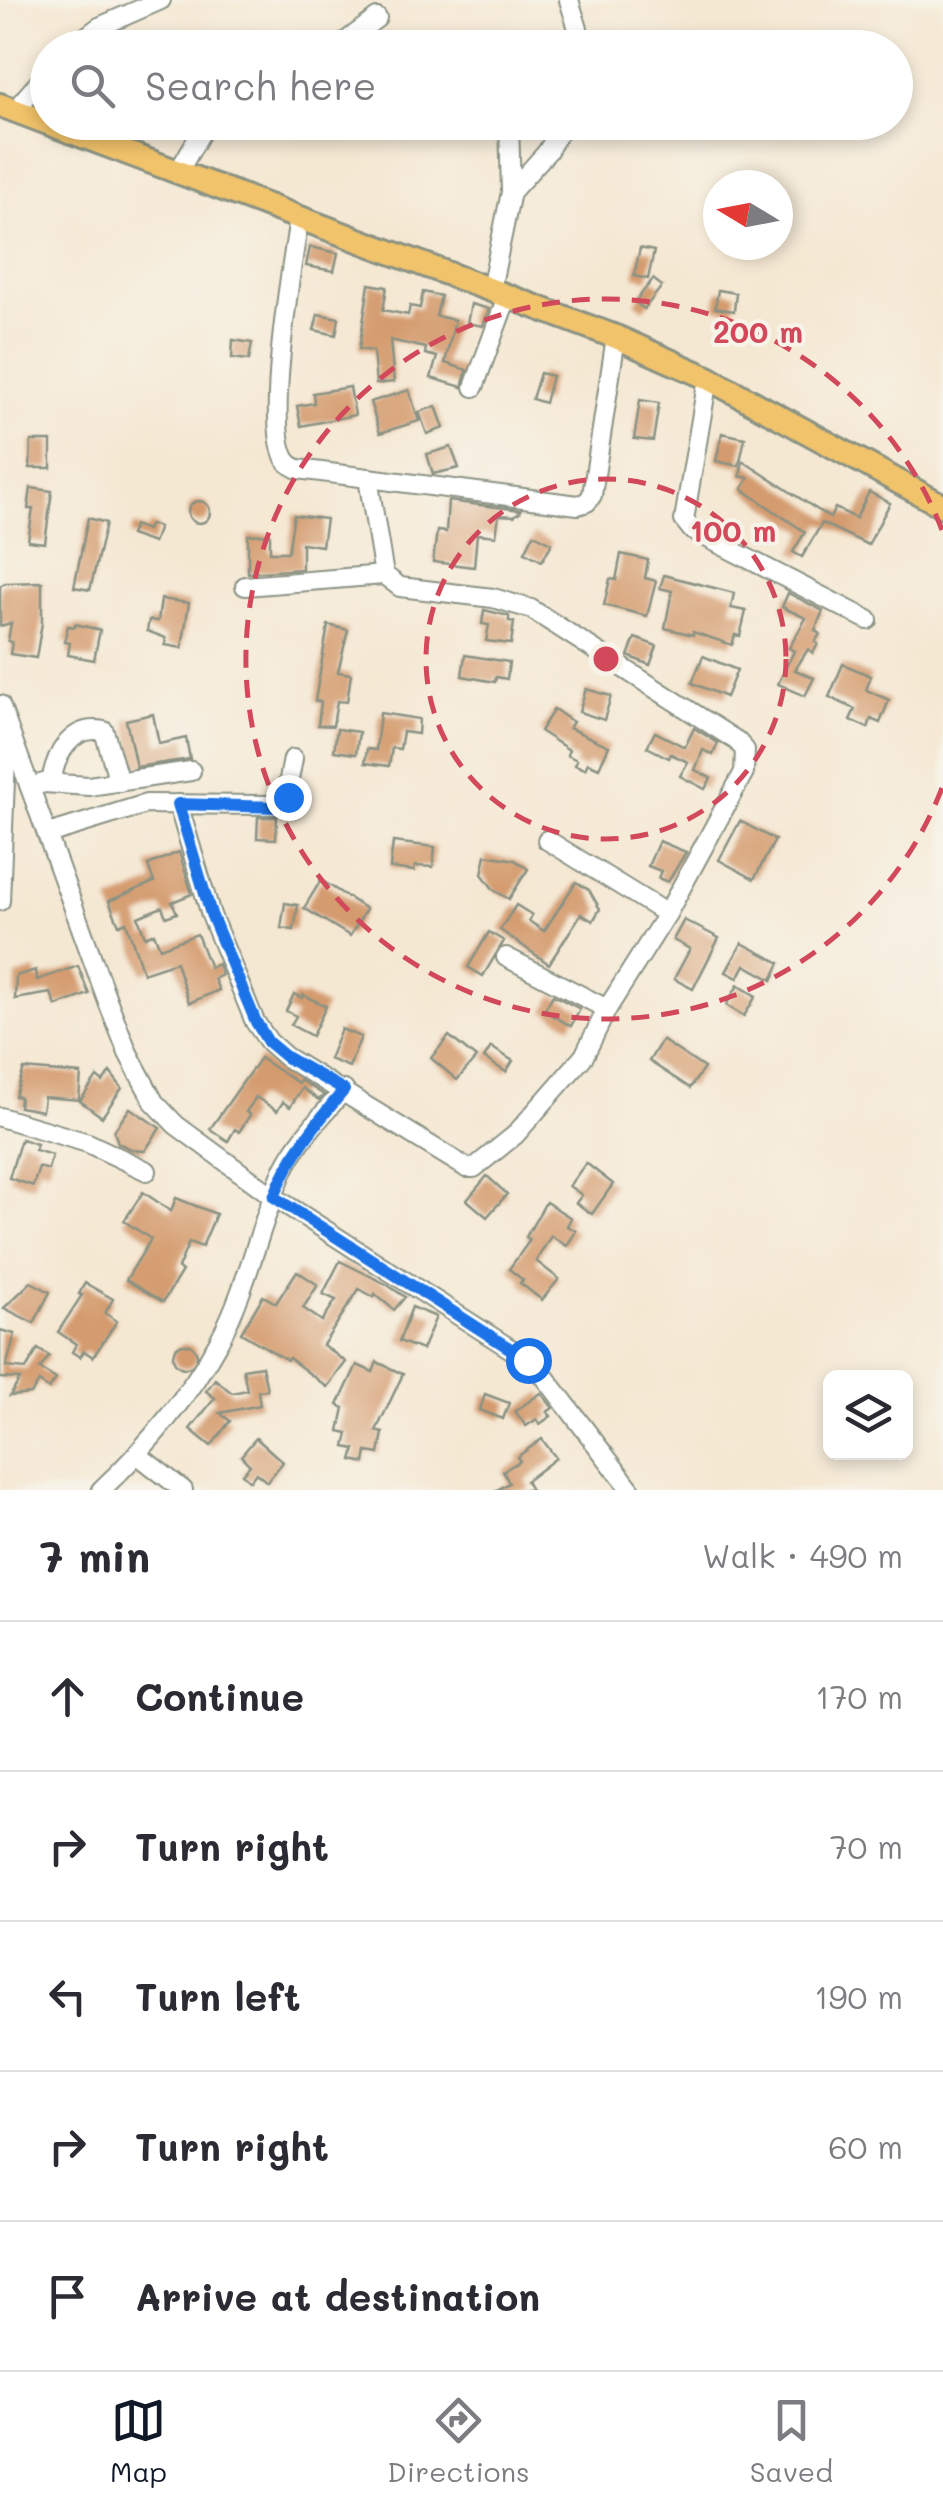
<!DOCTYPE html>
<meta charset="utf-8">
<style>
body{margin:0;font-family:Mali,sans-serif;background:#f7f7f7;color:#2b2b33}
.controls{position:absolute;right:30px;bottom:30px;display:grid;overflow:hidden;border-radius:15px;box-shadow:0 5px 15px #0003}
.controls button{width:90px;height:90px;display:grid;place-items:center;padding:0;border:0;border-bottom:2px solid #e1e1e2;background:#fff;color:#2b2b33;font:50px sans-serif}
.compass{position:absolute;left:703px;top:170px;width:90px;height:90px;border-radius:50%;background:#fff;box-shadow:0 5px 15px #0003;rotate:280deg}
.stop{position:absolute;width:30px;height:30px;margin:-22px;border:8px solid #1a73e8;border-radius:50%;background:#fff}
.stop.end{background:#1a73e8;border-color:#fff;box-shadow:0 2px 10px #0008}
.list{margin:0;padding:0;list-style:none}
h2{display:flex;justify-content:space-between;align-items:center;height:130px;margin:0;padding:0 40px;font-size:42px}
h2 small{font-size:32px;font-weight:400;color:#7c7c81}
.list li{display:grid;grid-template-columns:65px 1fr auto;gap:30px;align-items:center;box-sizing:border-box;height:150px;padding:0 40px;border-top:2px solid #e1e1e2}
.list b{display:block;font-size:38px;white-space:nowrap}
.list em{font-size:32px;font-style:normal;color:#7c7c81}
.icon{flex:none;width:55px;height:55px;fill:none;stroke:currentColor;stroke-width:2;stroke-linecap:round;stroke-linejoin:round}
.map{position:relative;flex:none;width:943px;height:1490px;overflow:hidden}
.search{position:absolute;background:#fff;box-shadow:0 5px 15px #0003;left:30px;right:30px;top:30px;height:110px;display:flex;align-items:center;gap:25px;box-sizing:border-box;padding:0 35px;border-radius:55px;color:#7c7c81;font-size:38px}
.sheet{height:880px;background:#fff}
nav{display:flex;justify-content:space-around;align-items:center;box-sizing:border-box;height:140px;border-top:2px solid #e1e1e2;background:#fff;font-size:28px;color:#7c7c81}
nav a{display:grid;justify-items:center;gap:5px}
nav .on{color:#111827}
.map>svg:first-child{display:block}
.building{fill:#d49b6e}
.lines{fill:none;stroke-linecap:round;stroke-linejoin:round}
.minor-casing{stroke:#8a9284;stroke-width:22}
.major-casing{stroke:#8a9284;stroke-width:28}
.minor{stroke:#fff;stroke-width:18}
.major{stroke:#f1c36a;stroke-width:22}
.route{stroke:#1a73e8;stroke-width:12}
.ring{fill:none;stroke:#d1495b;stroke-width:5;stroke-dasharray:18 12}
.centre{fill:#d1495b;stroke:#f7f3e8;stroke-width:5}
.ring-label{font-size:30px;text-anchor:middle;font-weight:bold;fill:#d1495b;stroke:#f7f3e8;stroke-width:8;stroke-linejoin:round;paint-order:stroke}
</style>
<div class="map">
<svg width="943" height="1490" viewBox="0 0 943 1490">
<rect width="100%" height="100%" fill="#f7f3e8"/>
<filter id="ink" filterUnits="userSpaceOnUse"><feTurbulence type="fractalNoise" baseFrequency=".01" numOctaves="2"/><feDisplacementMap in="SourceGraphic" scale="20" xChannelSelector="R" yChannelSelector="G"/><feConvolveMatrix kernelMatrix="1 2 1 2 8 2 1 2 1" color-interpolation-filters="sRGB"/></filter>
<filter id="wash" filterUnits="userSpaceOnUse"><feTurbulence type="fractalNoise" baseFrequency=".0048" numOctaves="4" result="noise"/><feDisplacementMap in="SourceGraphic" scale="40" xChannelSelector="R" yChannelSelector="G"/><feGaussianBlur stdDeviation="2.25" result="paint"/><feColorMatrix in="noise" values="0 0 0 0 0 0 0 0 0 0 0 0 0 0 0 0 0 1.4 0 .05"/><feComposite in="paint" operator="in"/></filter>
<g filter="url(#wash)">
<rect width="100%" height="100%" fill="#f5e8d3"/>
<g id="blocks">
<g class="building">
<path d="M310 247 338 253 334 271 306 266Z"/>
<path d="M640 248 654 251 648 279 634 276Z"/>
<path d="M653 279 662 286 644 309 635 302Z"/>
<path d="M369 284 387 287 383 310 408 315 410 306 420 308 423 292 441 296 436 316 455 320 445 363 467 370 462 387 431 378 437 357 425 354 426 348 390 340 394 382 376 384 373 351 359 349Z"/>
<path d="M718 290 736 293 734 311 715 308Z"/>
<path d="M471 304 489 309 483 326 467 323Z"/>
<path d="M318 314 339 318 336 335 314 330Z"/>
<path d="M233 340 252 343 249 360 232 358Z"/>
<path d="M540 373 552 376 545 403 532 399Z"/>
<path d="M350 387 355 415 301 426 297 406 314 403 313 393Z"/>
<path d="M409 390 419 421 380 433 370 402Z"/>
<path d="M640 400 659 403 653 441 634 439Z"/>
<path d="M436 406 444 428 427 434 419 412Z"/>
<path d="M722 433 745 438 739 466 716 461Z"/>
<path d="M31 441H51V468H30Z"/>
<path d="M451 447 459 468 433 474 427 454Z"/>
<path d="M743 461 830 518 835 508 856 518 869 492 890 503 868 545 822 523 802 557 793 552 805 532 742 489 749 478 740 476Z"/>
<path d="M31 488 52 491 45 543 28 541 33 509H28Z"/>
<circle cx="199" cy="512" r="11"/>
<path d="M448 501 521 510V511L514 516 499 515 496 536 477 534 474 567 433 562 437 531 446 532Z"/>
<path d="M294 515 326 519 322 546 302 543V569L248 573V535L270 534V552H288Z"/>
<path d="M88 518 106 523 90 590 74 587Z"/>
<path d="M150 524 159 527 153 543 130 535 134 525 147 530Z"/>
<path d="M534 534 552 543 542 561 525 552Z"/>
<path d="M621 554 648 560 645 578 656 581 647 616 604 605 610 579 616 580Z"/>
<path d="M664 575 734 593 731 608 746 611 740 636 735 635 732 645 693 632V635L665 628 672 591 660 588Z"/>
<path d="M42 582V623L36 658 10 654 12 642 8 641 11 623 0 626V586L5 583Z"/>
<path d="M788 593 823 611 815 630 820 634 815 642 818 644 813 653 808 649 795 670 814 678 805 696 778 684 794 651 789 648 806 618 782 607Z"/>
<path d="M161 599 189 603 182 648 165 645 166 638 147 631 149 620 158 621Z"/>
<path d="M484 610 509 616V621L514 622 511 644 486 641 489 625 482 624Z"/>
<path d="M75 624 100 630 94 660 68 655 70 643 64 642 68 626 75 627Z"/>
<path d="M328 625 348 630 338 672 351 674 347 702 337 701 333 726 318 725 321 702 315 701Z"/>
<path d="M635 638 657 646 650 665 628 656Z"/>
<path d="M465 655 509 662 507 679 496 677 495 682 462 676Z"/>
<path d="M703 656 737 670 726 697 692 683Z"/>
<path d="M843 664 871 676 866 690 889 700 880 723 871 719 868 728 850 720 855 709 829 697Z"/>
<path d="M586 689 611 696 604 720 579 712Z"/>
<path d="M554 709 573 722 569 728 609 746 599 768 588 763 585 769 575 765 577 760 567 755 569 750 540 731Z"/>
<path d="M380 713 419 719 418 734 403 732 400 749 392 748 389 766 365 763 367 749 376 750Z"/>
<path d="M153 714 159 744 186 738 190 759 136 767 126 720Z"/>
<path d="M694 728 718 743 713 755 703 750 695 770 711 778 705 789 680 776 688 762 671 754 669 758 647 747 655 732 685 747Z"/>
<path d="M337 729 359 732 356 754 334 751Z"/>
<path d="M258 817H277L276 839 257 838Z"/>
<path d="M740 821 775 840 754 879 719 860Z"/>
<path d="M659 841 686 852 668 882 658 878 661 871 648 866Z"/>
<path d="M393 842 435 847 433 867 415 866 414 871 390 868Z"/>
<path d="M179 852 192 894 172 902 177 913 166 917 162 907 138 917 145 937 154 933 160 948 197 934 210 968 218 964 222 975 214 979 219 990 189 1003 176 962 143 973 126 922 119 925 109 901 154 882 148 865Z"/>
<path d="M486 855 515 860 528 869 509 899 494 890 482 874Z"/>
<path d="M321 880 366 909 350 936 304 908Z"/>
<path d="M576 882 589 890 600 909 593 921 581 914 549 964 500 930 516 905 532 915 529 921 544 931Z"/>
<path d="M285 903 298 905 294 930 281 928Z"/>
<path d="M684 920 719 938 693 989 674 979 690 949 673 940Z"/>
<path d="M489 932 504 941 483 976 468 967Z"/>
<path d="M742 943 780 963 772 980 745 965 738 978 726 972Z"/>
<path d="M78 966 89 994 56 1006 51 993 15 999 16 976 36 970 37 980Z"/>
<path d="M738 985 756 996 744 1016 726 1005Z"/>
<path d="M294 994 302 998 303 995 326 1006 312 1036 291 1025 296 1016 286 1011Z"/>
<path d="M553 995 580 1009 571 1026 544 1011Z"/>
<path d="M341 1029 361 1037 349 1067 329 1059Z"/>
<path d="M449 1036 476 1058 457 1080 431 1058Z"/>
<path d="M662 1040 704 1068 690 1088 649 1061Z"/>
<path d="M491 1047 513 1061 506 1072 484 1058Z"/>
<path d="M260 1058 298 1083 300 1080 324 1095 319 1100 302 1088 290 1107 283 1102 277 1111 256 1097 246 1112 250 1115 239 1132 235 1129 228 1141 210 1129Z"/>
<path d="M24 1069 81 1074 79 1100 44 1097 42 1111 19 1107 20 1097 15 1096Z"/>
<path d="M110 1072 122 1088 102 1117 80 1101 97 1077 103 1082Z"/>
<path d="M130 1108 160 1128 145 1151 133 1150 118 1143 114 1131Z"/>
<path d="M21 1139 37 1144 35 1150 52 1155 48 1170 39 1167 33 1186 9 1178Z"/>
<path d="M586 1163 613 1184 592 1214 576 1203 582 1195 569 1186Z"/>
<path d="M487 1176 507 1194 487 1217 467 1200Z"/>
<path d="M143 1192 171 1211 176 1198 216 1214 202 1247 189 1242 178 1268 182 1271 163 1302 126 1280 151 1239 124 1221Z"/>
<path d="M546 1202 571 1218 567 1226 576 1231 567 1246 551 1236 536 1261 559 1279 542 1300 520 1283 523 1280 509 1269 530 1240 526 1237Z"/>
<path d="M340 1261 386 1284 405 1297 394 1310 375 1294 374 1297 359 1289 323 1345 346 1362 327 1387 289 1358 287 1360 241 1333 263 1296 276 1303 297 1271 318 1285 303 1308 322 1321 336 1300 323 1294Z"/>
<path d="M31 1282 50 1292 34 1323 4 1308Z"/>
<path d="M85 1283 113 1299 105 1313 117 1321 93 1357 84 1351 80 1357 72 1352 76 1344 58 1332 82 1295 79 1294Z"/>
<path d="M412 1307 436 1317 422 1350 399 1341Z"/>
<path d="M0 1330 15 1334 6 1367 26 1369 38 1349 49 1356 40 1369 56 1379 49 1389 39 1382 31 1394 10 1396 20 1379 0 1378Z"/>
<circle cx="185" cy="1356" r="12"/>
<path d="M377 1362 403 1374 376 1431 383 1433 379 1454 367 1452 365 1463 352 1460 355 1449 345 1447 348 1433 339 1431 344 1408 338 1405 357 1365 373 1372Z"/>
<path d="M262 1366 267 1390 258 1391 260 1405 220 1413 230 1421 211 1446 190 1429 215 1398 206 1391 215 1379 232 1393 247 1390 243 1369Z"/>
<path d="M541 1393 553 1408 547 1412 551 1416 540 1424 537 1419 526 1426 515 1411Z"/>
<path d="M485 1394 509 1403 503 1419 480 1410Z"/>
<path d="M256 1438 283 1462 267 1482 256 1473 250 1481 242 1474 250 1465 241 1456Z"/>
<path d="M542 1439 556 1458 526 1481 531 1490H497L509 1483 503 1471 520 1461 517 1457Z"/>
</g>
</g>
</g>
<g filter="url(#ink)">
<use href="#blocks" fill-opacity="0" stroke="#8a9284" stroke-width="2.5"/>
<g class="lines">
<g class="minor-casing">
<g id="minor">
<path d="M569 0 584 48"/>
<path d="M71 48 99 27 161 0"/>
<path d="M337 48 377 18"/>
<path d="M14 111 48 72"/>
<path d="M509 122 511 192"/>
<path d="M177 174 207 122"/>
<path d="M299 219C292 264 264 425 286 460 290 466 292 466 298 469L578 505 587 502 592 495 616 337"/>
<path d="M491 289 511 192 547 152 565 122"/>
<path d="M708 378 684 520 692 530 868 620"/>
<path d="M474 387 507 297"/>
<path d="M245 586 384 575"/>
<path d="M0 705 108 1002 128 1053 154 1102 176 1125 274 1197 528 1360 541 1372 631 1490"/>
<path d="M51 783C55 755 71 724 104 731L119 782"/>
<path d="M30 787 44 783 89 786 191 771"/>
<path d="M178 804 211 915 255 1022 269 1042 286 1057 467 1168H474L515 1135 584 1056 607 1009 667 914 744 772 745 750 737 741 531 609 493 598 400 587 384 575 368 478"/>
<path d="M48 834 146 804 284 805 293 759"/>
<path d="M547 840 667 914"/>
<path d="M0 901 7 732"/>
<path d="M506 957 607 1009"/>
<path d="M0 1117 88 1143 147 1171"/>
<path d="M138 1455 183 1490"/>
<path d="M101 1490C148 1446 188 1397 219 1341 248 1287 259 1225 284 1169 298 1140 323 1115 344 1090"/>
</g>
</g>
<g class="major-casing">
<path id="major" d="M0 105 616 337 708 378 943 506"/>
</g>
<use href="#minor" class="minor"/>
<use href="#major" class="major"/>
</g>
</g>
<g class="lines" filter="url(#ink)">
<path class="route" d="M288 797 284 805 277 807 178 804 211 914 256 1022 268 1042 286 1057 344 1090C315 1125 290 1155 274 1197L528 1360"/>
</g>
<g class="ring">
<circle cx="606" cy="659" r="180"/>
<path d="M942 788A360 360 0 1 1 942 530"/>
</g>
<circle cx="606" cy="659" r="15" class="centre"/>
<g class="ring-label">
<text x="758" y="343">200 m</text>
<text x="733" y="542">100 m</text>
</g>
</svg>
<div class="controls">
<button><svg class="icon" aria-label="layers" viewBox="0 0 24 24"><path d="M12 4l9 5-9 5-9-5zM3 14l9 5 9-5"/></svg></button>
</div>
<svg class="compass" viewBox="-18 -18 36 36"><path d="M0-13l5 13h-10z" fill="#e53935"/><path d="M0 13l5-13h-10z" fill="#7c7c81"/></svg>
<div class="stop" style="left:528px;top:1360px"></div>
<div class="stop end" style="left:288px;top:797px"></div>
<div class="search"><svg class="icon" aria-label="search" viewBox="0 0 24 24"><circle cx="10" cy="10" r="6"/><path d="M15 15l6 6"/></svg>Search here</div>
</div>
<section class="sheet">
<h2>7 min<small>Walk · 490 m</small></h2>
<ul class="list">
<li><svg class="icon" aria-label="ahead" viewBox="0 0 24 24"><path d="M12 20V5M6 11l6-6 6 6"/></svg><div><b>Continue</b></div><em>170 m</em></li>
<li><svg class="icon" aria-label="right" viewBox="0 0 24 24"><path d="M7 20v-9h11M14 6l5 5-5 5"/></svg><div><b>Turn right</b></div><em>70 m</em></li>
<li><svg class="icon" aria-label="left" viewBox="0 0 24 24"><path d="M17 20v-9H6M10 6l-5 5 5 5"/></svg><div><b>Turn left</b></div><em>190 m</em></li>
<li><svg class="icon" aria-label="right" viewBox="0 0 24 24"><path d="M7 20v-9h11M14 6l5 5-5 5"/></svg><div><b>Turn right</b></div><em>60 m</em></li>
<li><svg class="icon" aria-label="arrive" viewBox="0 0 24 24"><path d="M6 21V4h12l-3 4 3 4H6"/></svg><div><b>Arrive at destination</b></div></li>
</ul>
</section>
<nav>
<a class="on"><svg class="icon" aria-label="map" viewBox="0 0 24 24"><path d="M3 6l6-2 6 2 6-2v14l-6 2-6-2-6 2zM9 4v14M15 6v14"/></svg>Map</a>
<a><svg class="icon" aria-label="directions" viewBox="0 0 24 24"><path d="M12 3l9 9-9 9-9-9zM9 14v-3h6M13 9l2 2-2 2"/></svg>Directions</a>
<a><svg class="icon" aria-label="saved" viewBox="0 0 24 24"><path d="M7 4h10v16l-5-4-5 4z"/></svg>Saved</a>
</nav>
